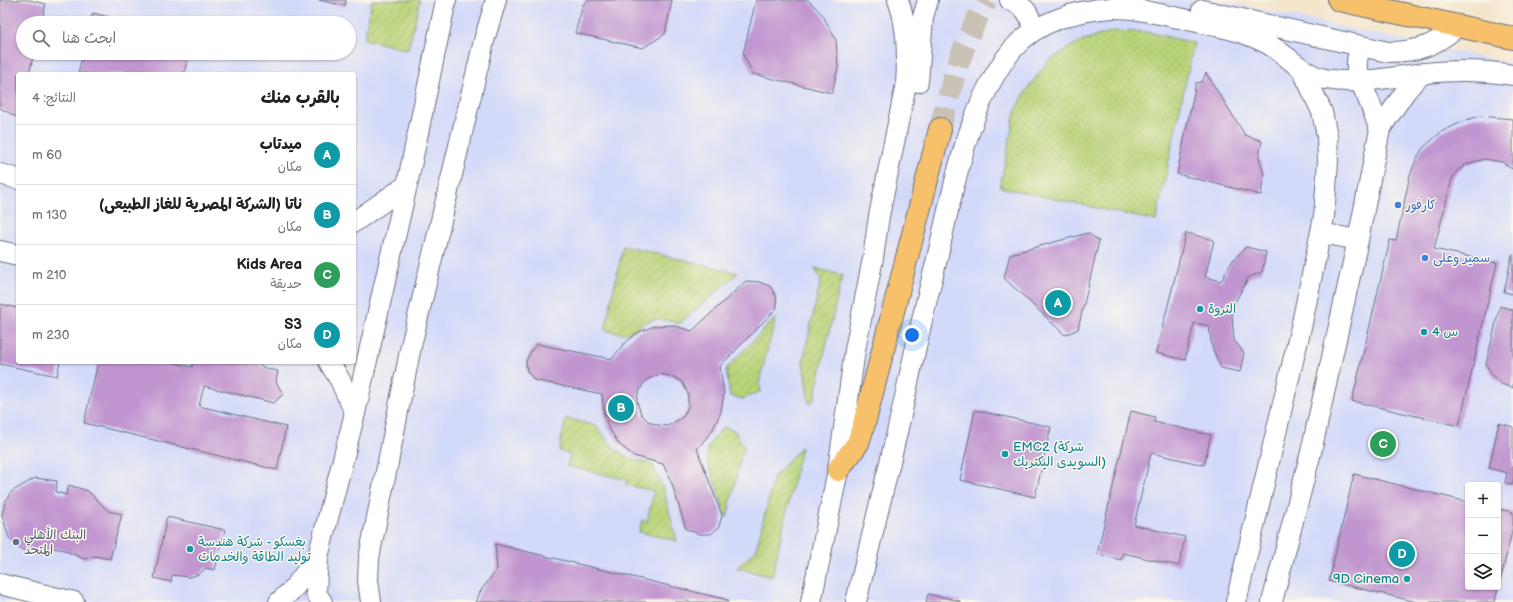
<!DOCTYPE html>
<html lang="ar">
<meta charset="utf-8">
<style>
body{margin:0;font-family:"Balsamiq Sans","Playpen Sans Arabic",sans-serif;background:#f6f6f6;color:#222;direction:rtl}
.controls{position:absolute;right:12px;bottom:12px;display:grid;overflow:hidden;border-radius:4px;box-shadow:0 1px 3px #0004}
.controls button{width:36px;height:36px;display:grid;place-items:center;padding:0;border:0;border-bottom:1px solid #e0e0e0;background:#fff;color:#222;font:20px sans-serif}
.you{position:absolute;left:912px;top:335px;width:14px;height:14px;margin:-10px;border:3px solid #fff;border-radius:50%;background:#1a73e8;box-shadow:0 0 0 6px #1a73e833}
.badge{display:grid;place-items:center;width:26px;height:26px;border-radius:50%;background:#d1495b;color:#fff;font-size:13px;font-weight:700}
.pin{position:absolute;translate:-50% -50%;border:2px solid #fff;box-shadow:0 1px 4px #0006}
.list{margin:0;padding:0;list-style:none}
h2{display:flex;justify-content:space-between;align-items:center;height:52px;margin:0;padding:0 16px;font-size:17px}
h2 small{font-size:13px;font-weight:400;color:#767676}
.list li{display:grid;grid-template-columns:26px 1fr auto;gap:12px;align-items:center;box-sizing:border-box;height:60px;padding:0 16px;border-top:1px solid #e0e0e0}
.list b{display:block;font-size:15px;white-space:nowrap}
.list p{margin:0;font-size:13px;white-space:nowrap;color:#767676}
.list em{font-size:13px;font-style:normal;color:#767676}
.icon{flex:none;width:22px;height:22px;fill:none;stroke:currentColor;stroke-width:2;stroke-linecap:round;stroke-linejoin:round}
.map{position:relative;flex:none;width:1513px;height:602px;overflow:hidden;direction:ltr}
.search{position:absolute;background:#fff;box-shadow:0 1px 3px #0004;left:16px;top:16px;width:340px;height:44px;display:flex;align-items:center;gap:10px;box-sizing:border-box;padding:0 14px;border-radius:22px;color:#767676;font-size:15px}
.panel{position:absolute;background:#fff;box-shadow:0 1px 3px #0004;left:16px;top:72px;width:340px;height:292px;border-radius:4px;direction:rtl}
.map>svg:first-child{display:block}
.built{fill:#d3d9f9;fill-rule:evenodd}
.grass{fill:url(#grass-dots);stroke:#6a816b}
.garden{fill:url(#garden-furrows);stroke:#6a816b}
.building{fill:#c196d0;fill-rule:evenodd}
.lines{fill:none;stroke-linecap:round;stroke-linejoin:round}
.highway-tunnel{stroke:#c9c1b5;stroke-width:22;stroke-dasharray:22 11;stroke-linecap:butt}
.minor-casing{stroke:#676f84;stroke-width:22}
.highway-casing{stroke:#676f84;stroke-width:24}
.minor{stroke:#fff;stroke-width:20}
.highway{stroke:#f6c16b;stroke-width:22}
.shop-dot{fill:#3f7fe0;stroke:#fbf7ec;stroke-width:1.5}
.culture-dot{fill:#0f9aa8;stroke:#fbf7ec;stroke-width:1.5}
.service-dot{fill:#5c6f8a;stroke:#fbf7ec;stroke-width:1.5}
.labels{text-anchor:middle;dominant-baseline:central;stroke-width:3;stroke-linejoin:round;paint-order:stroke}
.shop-label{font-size:13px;fill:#366cbe;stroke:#fbf7ec;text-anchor:start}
.culture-label{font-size:13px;fill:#0d838f;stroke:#fbf7ec;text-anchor:start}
.service-label{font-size:13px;fill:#4e5e75;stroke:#fbf7ec;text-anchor:start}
</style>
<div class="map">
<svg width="1513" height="602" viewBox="0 0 1513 602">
<defs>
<pattern id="grass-dots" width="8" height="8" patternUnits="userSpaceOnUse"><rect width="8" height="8" fill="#b9d378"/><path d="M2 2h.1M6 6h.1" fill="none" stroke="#9eb56a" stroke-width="1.8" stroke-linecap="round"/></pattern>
<pattern id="garden-furrows" width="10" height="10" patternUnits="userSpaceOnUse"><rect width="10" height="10" fill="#b9d378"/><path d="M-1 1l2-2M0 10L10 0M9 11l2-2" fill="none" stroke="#9eb56a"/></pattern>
</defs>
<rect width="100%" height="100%" fill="#fbf7ec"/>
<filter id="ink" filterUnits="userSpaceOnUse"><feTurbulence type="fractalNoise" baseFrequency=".025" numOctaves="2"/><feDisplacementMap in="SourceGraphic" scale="8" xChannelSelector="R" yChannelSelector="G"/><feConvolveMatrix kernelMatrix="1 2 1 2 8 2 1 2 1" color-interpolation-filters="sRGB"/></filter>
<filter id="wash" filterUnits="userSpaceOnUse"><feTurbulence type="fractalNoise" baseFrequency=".012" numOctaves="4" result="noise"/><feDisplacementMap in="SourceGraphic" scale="16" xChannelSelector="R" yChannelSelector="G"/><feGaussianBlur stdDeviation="0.9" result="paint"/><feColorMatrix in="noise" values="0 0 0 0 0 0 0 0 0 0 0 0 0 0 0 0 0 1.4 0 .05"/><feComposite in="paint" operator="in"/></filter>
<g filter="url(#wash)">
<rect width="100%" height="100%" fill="#f4e5cb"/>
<path class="built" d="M0 0H1217L1513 64V602H0ZM23 23H349V53H23ZM18 74H354V362H18ZM1468 485H1498V587H1468Z"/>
<path class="grass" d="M1114 31 1147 32 1194 43 1156 221 1000 187 1015 112 1026 91 1048 61 1080 41Z"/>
<g class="garden">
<path d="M372 0H420L408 50 364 39Z"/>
<path d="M623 246 738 273 679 324C669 320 657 317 646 322 640 325 636 330 630 332 622 335 613 332 605 330Z"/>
<path d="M814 268 842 275 814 400 809 404 803 361 821 279Z"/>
<path d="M776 317 759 383 761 391 743 399 730 396 726 369Z"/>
<path d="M566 418 596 426 614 448 628 458 652 464 663 488 677 541 639 532 642 520 647 522 654 491 626 485 627 480 567 466 570 454 559 451Z"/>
<path d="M723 427 734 430 745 449 741 457 727 518 707 461 708 447Z"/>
<path d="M801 447 772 577 737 568 756 550 774 477Z"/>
</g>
<g id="blocks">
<g class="building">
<path d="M0 0H29L46 4 41 23H23V53H34L29 74H18V118L0 108Z"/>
<path d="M319 0H346L345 6Z"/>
<path d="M587 0H672L665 34 643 48 575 33 583 5Z"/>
<path d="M756 0H808L822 14 836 40 838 67 832 93 753 74 743 54Z"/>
<path d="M93 13 129 22V23H90Z"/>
<path d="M83 53H189L184 74H78Z"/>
<path d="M1206 73 1245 135 1262 141 1259 157 1264 174 1261 195 1177 174 1196 83 1202 82Z"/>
<path d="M1480 116 1513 119V168L1512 169 1502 162 1485 159 1467 164 1457 171 1452 179 1434 249 1497 263 1459 426 1352 401 1390 240 1396 241 1410 175 1416 160 1423 148 1441 132 1466 120Z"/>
<path d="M1088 233 1099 241 1078 329 1065 335 1004 278 1010 254Z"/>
<path d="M1186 233 1214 240 1205 277 1221 281 1233 260 1246 247 1266 252 1262 272 1249 277 1235 302 1232 316 1234 340 1244 353 1240 372 1221 368 1212 347 1209 326 1194 323 1185 360 1156 353Z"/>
<path d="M1512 255H1513V294L1504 292Z"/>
<path d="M746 281 759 282 770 286 776 296 777 308 720 366 724 393 721 412 712 431 697 449 722 515 719 527 711 534H699L686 529 672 484 663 464 634 456 619 444 608 427 604 413 602 394 534 380 527 371 526 361 531 351 537 344 612 359 623 345 637 333 654 326 672 325 692 331ZM660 374 674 377 682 382 688 394V407L683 417 668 426 657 425 649 422 641 414 637 401 638 393 646 380Z"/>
<path d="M0 304 18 308V362H60L57 376 0 364Z"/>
<path d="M1500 306 1513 310V388L1501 384 1492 375 1486 364Z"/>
<path d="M98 362H171L192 367 193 362H254L267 369 278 371 276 382 283 394 274 403 204 386 199 406 286 427 277 470 84 423Z"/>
<path d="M975 410 1051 427 1035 497 960 480Z"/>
<path d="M1131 411 1155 417 1154 422 1211 435 1204 465 1151 453 1134 525 1185 537 1179 566 1123 553 1121 560 1097 554Z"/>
<path d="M1499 423 1513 427V485L1505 483 1507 473 1489 468Z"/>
<path d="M1354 474 1468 502V587H1498L1495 602H1417L1329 581Z"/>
<path d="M35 478 57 481 56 492 66 495 69 485 88 491 108 511 122 514 110 559 95 556 84 559 64 550 54 548 42 554 20 549 9 538 2 515 5 502 11 492Z"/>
<path d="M1498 509 1513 512V527L1499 586Z"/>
<path d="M167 517 225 530 215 570 206 568 199 574 190 577 172 575 171 582 154 578Z"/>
<path d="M495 544 728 600V602H476L480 592 497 569Z"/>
<path d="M928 594 960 601V602H926Z"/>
</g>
</g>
</g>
<g filter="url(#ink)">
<use href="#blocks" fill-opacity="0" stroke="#676f84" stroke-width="1"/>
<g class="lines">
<path class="highway-tunnel" d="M940 129C952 82 962 42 987 0"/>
<g class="minor-casing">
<g id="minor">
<path d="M1010 0C1027 8 1029 13 1034 30"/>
<path d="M1202 10 1388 52C1418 52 1434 46 1457 27"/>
<path d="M1361 46C1353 67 1357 75 1366 94 1371 105 1375 118 1380 129"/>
<path d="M918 82 923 17 928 0"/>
<path d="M0 174 18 179"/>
<path d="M354 222 407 185"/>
<path d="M1321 233 1358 240"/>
<path d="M0 251 18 255"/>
<path d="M329 362 340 380 355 413"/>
<path d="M318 557 316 593 322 602"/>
<path d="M0 584 74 602"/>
<path d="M279 602 293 589 318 557 355 413 407 185 446 0"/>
<path d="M371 602 368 580 369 558 411 346 485 37 496 0"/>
<path d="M811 602 838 470 855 350 873 258 879 216 906 84C908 56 908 26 898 0"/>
<path d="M856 602C867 555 879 508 890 462 906 397 918 331 935 267 952 197 966 105 1013 49 1037 21 1077 10 1113 8 1135 7 1157 14 1179 18 1207 24 1239 29 1264 42 1286 52 1300 74 1325 79 1359 85 1391 77 1425 73 1454 70 1483 70 1513 75"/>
<path d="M1236 602 1302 323 1324 217 1328 161 1327 136 1322 112 1302 69"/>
<path d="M1272 602 1311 452 1358 240 1380 129 1405 92 1415 80 1424 73"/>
</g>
</g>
<g class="highway-casing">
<g id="highway">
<path d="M1339 0 1513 38"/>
<path d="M838 470 858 443 864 424 940 129"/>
</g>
</g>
<use href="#minor" class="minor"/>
<use href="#highway" class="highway"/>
</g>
</g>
<g class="shop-dot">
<circle cx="1398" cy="205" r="4"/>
<circle cx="1425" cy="258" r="4"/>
</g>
<g class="culture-dot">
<circle cx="1200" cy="309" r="4"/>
<circle cx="1424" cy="332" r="4"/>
<circle cx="1005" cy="454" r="4"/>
<circle cx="190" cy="549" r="4"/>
<circle cx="1407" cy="579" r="4"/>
</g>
<circle class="service-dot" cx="16" cy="542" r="4"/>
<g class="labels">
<g class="shop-label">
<text x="1406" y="205">كارفور</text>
<text x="1433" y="258">سمير وعلى</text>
</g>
<g class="culture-label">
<text x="1208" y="309">الثروة</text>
<text x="1432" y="332">س 4</text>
<text x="1013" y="447">EMC2 (شركة<tspan x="1013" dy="15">السويدى اليكتريك)</tspan></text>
<text x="198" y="542">بغسكو - شركة هندسة<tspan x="198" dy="15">توليد الطاقة والخدمات</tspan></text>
<text x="1399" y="579" text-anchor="end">9D Cinema</text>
</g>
<g class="service-label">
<text x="24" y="535">البنك الأهلي<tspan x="24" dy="15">المتحد</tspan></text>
</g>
</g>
</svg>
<div class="controls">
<button>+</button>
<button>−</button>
<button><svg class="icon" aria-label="layers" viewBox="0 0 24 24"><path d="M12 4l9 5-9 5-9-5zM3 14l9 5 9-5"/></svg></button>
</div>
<div class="you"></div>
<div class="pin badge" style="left:1058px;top:303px;background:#0f9aa8">A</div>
<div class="pin badge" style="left:621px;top:408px;background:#0f9aa8">B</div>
<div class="pin badge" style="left:1383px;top:444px;background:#2e9e5b">C</div>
<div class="pin badge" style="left:1402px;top:554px;background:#0f9aa8">D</div>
<div class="search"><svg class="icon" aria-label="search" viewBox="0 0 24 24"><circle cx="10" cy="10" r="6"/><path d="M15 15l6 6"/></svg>ابحث هنا</div>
<section class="panel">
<h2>بالقرب منك<small>النتائج: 4</small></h2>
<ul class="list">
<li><span class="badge" style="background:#0f9aa8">A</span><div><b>ميدتاب</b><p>مكان</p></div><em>60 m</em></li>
<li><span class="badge" style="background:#0f9aa8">B</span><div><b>ناتا (الشركة المصرية للغاز الطبيعى)</b><p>مكان</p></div><em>130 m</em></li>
<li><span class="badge" style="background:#2e9e5b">C</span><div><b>Kids Area</b><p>حديقة</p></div><em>210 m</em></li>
<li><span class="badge" style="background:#0f9aa8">D</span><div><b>S3</b><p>مكان</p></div><em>230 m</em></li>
</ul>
</section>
</div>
